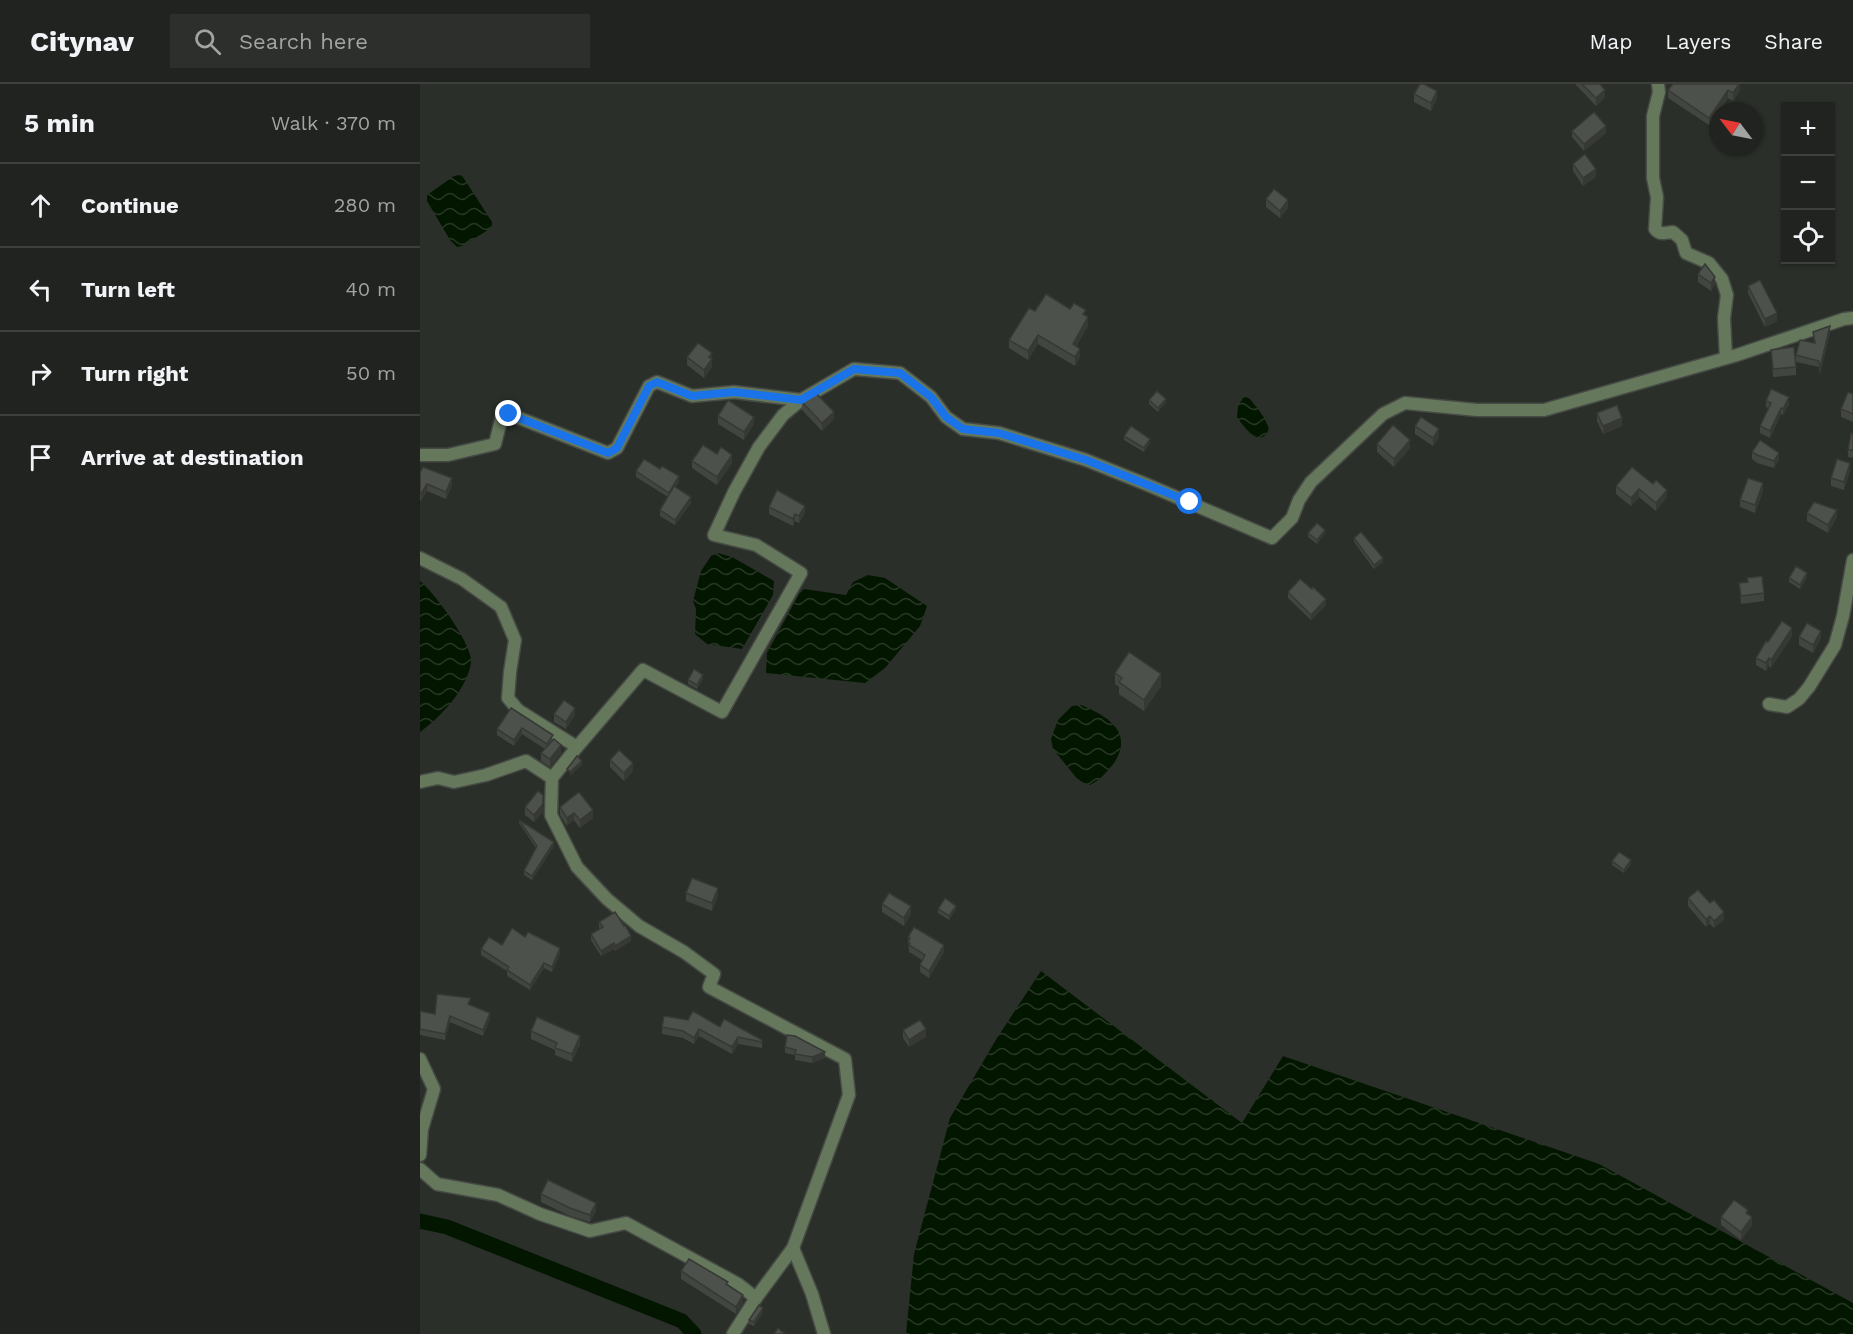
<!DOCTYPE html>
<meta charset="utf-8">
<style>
body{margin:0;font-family:"Work Sans",sans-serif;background:#2d2f2c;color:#f1f3f6}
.controls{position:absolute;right:18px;top:18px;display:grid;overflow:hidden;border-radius:0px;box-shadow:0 2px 4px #0004}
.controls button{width:54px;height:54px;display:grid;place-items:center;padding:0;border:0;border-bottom:2px solid #3d403d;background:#20231f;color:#f1f3f6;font:30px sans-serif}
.compass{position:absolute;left:1289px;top:18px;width:54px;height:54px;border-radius:50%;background:#20231f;box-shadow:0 2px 4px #0004;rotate:302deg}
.stop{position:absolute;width:18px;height:18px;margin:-14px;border:4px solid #1a73e8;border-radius:50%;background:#fff}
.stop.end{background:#1a73e8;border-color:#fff;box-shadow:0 2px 6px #0008}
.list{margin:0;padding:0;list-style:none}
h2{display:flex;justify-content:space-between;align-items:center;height:78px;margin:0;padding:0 24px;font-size:26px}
h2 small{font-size:20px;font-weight:400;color:#a2a4a4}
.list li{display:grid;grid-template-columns:39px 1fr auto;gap:18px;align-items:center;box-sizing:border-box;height:84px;padding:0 24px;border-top:2px solid #3d403d}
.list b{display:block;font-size:22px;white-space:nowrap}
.list em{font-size:20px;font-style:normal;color:#a2a4a4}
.icon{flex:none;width:33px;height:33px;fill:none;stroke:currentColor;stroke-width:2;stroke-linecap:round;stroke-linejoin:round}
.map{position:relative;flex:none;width:1433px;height:1250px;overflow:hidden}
header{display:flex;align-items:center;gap:36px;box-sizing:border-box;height:84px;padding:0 30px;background:#20231f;border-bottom:2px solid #3d403d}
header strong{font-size:28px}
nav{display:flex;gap:33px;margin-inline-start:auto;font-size:21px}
.search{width:420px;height:54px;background:#2d2f2c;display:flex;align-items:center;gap:15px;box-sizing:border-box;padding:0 21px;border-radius:0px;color:#a2a4a4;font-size:22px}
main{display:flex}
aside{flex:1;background:#20231f}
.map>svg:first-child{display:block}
.water{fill:url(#water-waves)}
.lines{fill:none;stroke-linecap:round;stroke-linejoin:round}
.canal{stroke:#031700;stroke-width:15}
.minor-casing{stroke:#464a45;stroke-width:15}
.minor{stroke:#65785c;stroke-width:12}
.wall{fill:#424640}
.shaded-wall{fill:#363934}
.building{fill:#4d514b;stroke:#363934;stroke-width:1.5}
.route{stroke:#1a73e8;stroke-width:8}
</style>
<header>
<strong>Citynav</strong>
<div class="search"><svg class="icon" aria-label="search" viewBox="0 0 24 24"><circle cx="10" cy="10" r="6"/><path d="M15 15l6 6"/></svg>Search here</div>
<nav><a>Map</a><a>Layers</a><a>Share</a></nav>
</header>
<main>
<aside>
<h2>5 min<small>Walk · 370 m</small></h2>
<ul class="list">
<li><svg class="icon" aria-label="ahead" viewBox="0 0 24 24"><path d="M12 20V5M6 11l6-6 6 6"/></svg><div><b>Continue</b></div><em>280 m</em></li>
<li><svg class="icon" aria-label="left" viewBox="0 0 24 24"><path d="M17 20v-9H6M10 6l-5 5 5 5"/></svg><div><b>Turn left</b></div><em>40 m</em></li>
<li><svg class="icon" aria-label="right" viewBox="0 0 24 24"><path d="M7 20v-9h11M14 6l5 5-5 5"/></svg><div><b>Turn right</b></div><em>50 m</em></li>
<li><svg class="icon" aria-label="arrive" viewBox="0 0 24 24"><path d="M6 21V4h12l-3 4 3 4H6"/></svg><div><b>Arrive at destination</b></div></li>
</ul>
</aside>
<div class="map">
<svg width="1433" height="1250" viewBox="0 0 1433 1250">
<defs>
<pattern id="water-waves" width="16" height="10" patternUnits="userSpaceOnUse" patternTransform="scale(1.5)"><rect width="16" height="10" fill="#031700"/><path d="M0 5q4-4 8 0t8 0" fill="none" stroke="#273824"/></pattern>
</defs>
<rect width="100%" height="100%" fill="#2a2f29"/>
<g class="water">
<path d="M40 91 43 93 72 138V142L68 146 42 162 37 163 30 156 7 117V111L34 92Z"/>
<path d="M826 313 830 315C835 322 844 331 847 340 849 343 849 346 847 349 837 363 822 340 817 333L818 322 823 314Z"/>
<path d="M298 469 312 473 354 497 353 511 322 565 287 560 275 550 276 525 273 517 281 487 291 472Z"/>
<path d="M448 491 465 494 507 522 500 542 465 584 445 599 346 589 347 569 379 510 384 505 426 511 433 498Z"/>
<path d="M0 497C14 508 53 561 51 578 48 604 21 633 0 648Z"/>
<path d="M661 621C688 632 714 649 694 679 687 688 680 696 670 701L659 697 633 665 631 655 638 636 652 622Z"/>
<path d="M621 887 822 1039 863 972 1179 1080 1433 1219V1250H486L494 1170 530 1034 577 954Z"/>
</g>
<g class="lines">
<path class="canal" d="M0 1137 27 1143 262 1237 274 1250"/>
<g class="minor-casing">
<g id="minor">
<path d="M1238 0 1239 8 1233 32V94L1237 113 1235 145C1240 152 1246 148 1253 148L1262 156 1266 169 1289 179 1302 195 1307 211 1304 234 1306 274"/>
<path d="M0 371H28L75 360 82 332 89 330 188 369 197 364 229 302 237 298 272 312 314 308 381 316"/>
<path d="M0 474 42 495 81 523 95 556 90 588 88 614 98 626 157 663 223 586 302 628 381 489 336 461 294 451 314 408 339 363 363 331 381 316 434 285 480 289 511 313 526 333 543 345 579 349 666 376 728 401 852 454 872 434 879 416 891 398 963 330 985 319 1057 326H1124L1317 271 1424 235 1433 234"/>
<path d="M1349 620 1367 623 1379 615 1389 603 1415 561 1423 532 1433 476"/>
<path d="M157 663 132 694 131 731 157 783 187 815 219 842 264 868 294 890 289 903 425 975 429 1011 373 1164 336 1214 313 1250"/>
<path d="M0 698 18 694 34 698 66 691 106 677 132 694"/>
<path d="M0 975 14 1005 2 1045 0 1071"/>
<path d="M0 1085 17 1100 78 1111 120 1130 170 1147 206 1139 318 1200 336 1214"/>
<path d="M373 1164 392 1210 404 1250"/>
</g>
</g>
<use href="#minor" class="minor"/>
</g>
<g class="wall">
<path d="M1156 0H1180L1185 13 1176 22 1156 1Z"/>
<path d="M1320 0V6L1313 17 1308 14 1299 27H1298L1289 41 1248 14V6Z"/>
<path d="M994 10 1017 14 1011 27 994 18Z"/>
<path d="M1152 47 1186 49 1164 67 1152 53Z"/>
<path d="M1153 80 1176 93 1163 102 1153 87Z"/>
<path d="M846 115 868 124 860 134 846 123Z"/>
<path d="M1278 190 1295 200 1291 207 1278 198Z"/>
<path d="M1328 202 1357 237 1345 243 1328 209Z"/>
<path d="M650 225 666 232 668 242 656 262 660 273 655 282 618 260 608 276 589 264V256L615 227Z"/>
<path d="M1393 248H1410L1400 291 1399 283 1376 278V271L1394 259Z"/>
<path d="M1351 266 1376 283V291L1353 293Z"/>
<path d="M267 273 292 275V283L284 294 267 281Z"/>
<path d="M1433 310V338L1421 333V325Z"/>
<path d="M729 316 746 318 738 328 729 320Z"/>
<path d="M1346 317 1369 320 1363 331 1361 330 1350 354 1340 349V342L1348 324 1346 323Z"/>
<path d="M382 318 414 335 402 347 382 326Z"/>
<path d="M1177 329 1202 342 1183 350 1177 337Z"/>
<path d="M298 332 334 340 324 356 298 340Z"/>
<path d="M995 342 1019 353 1013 362 995 350Z"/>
<path d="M1433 350V374L1428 373V366Z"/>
<path d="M704 352 730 359 724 368 704 356Z"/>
<path d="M957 360 990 364 974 383 957 368Z"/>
<path d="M1332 368 1359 376 1354 384 1337 379 1332 375Z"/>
<path d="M297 370 312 379 297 401 272 384V377Z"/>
<path d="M1212 383 1247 413 1236 427 1219 413 1211 422 1196 410V402Z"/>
<path d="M216 387 259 398 256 403 271 419 255 441 240 432V426L248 413 216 393Z"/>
<path d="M1430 387 1424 406 1411 402V394Z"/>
<path d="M0 388 32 401 26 415 7 407 1 417 0 416Z"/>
<path d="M1343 407 1335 429 1320 423V416Z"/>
<path d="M349 423 385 429 379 439 375 437 373 442 349 430Z"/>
<path d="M1387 429 1417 433 1408 449 1387 437Z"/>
<path d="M888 449H905L897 460 888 453Z"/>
<path d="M934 454 963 478 954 485 934 458Z"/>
<path d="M1387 493 1380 505 1369 498V494Z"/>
<path d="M1327 498 1344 509V517L1321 520 1319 499Z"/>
<path d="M868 508 906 521 891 536 868 514Z"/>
<path d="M1372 552 1351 584 1349 582 1346 587 1336 581V574L1348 558Z"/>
<path d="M1379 553 1401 554 1393 569 1379 561Z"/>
<path d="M695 589 741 602 724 627 699 610V603L695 600Z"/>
<path d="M283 595 277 605 268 600V596Z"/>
<path d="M91 624 133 656 141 669 130 683 121 677V669L125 665 102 650 94 662 77 651V645Z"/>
<path d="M134 630 155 631 146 645 134 638Z"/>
<path d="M190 676 213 687 204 697 190 683Z"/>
<path d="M123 711V728L114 738 105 731V723Z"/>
<path d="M140 723 173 734 160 744 154 736 147 742 140 731Z"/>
<path d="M99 736 134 762 112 796 104 791V787L116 764 99 739Z"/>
<path d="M1192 777 1211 780 1204 789 1192 781Z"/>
<path d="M266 809 298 812 292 827 266 817Z"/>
<path d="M1268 814 1290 819 1304 836 1294 844 1290 840 1286 843 1268 822Z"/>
<path d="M462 820 491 830 484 842 462 828Z"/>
<path d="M518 825H536L529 836 518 829Z"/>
<path d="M179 838 211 857 195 867 194 865 181 872 171 856V850L180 845 179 843Z"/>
<path d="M105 853 140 870 132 888 124 884 110 906 87 892V887L61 871V865L82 861Z"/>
<path d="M488 853 524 868 509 894 500 888V881L502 876 489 868Z"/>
<path d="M51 920 50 921 70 935 63 952 30 938 25 956 0 951V927L15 930Z"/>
<path d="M242 943H300L342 956V964L318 960 312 970 279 952 274 960 263 954 242 950Z"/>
<path d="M483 946 506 953 489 963 483 954Z"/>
<path d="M111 947 160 960 152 978 135 971V966L111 955Z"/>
<path d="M375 952 405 974 392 979 375 976V971L365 969V963Z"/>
<path d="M121 1110 176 1127 170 1138 150 1132 121 1118Z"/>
<path d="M1301 1133 1332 1141 1321 1156 1301 1141Z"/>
<path d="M261 1187 308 1202 323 1219 316 1230 261 1195Z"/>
<path d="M343 1228 334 1242 329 1240V1236Z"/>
</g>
<g class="shaded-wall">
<path d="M1319 0H1320V6L1313 17V9Z"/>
<path d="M1185 6V13L1176 22V14Z"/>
<path d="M1308 6V14L1299 27H1298V29L1289 41V34Z"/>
<path d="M1017 7V14L1011 27V19Z"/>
<path d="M1186 42V49L1164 67V60Z"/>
<path d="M1176 85V93L1163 102V94Z"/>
<path d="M868 116V124L860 134V127Z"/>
<path d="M1295 193V200L1291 207V199Z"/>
<path d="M1357 229V237L1345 243V235Z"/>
<path d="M668 233V242L653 269V260Z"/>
<path d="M1410 242V248L1400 291V284Z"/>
<path d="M618 251V260L608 276V267Z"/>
<path d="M660 265V273L655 282V273Z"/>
<path d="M292 269V283L284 294V286L289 273Z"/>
<path d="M1369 313V320L1363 331V325Z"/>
<path d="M746 315V318L738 328V324Z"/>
<path d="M1361 324V330L1350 354V347Z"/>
<path d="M414 328V335L402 347V339Z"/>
<path d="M334 333V340L324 356V348Z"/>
<path d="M1202 334V342L1183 350V342Z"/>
<path d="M1019 345V353L1013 362V354Z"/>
<path d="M730 355V359L724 368V364Z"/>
<path d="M990 356V364L974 383V375Z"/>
<path d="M1359 369V376L1354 384V377Z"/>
<path d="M312 371V379L297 401V393Z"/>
<path d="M1430 379V387L1424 406V398Z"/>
<path d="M259 392V398L249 415V409Z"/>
<path d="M32 394V401L26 415V408Z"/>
<path d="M1343 399V407L1335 429V421Z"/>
<path d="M7 400V407L1 417V410Z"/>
<path d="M1219 405V413L1211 422V414Z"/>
<path d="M1247 406V413L1236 427V419Z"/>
<path d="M271 413V419L255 441V436Z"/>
<path d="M385 422V429L379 439V432Z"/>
<path d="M1417 426V433L1408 449V441Z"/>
<path d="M375 430V437L373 442V435Z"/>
<path d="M905 446V449L897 460V456Z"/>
<path d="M963 474V478L954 485V481Z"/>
<path d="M1387 489V493L1380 505V501Z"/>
<path d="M906 515V521L891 536V531Z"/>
<path d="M1372 544V552L1351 584V576Z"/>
<path d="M1401 547V554L1393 569V561Z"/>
<path d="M1349 574V582L1346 587V579Z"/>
<path d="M741 590V602L724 627V616Z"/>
<path d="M283 591V595L277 605V601Z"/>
<path d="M155 624V631L146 645V638Z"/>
<path d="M102 644V650L94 662V656Z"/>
<path d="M141 661V669L130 683V675Z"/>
<path d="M162 677V681L150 692V688Z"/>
<path d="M213 679V687L204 697V689Z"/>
<path d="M123 720V728L114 738V731Z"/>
<path d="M173 726V734L160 744V736Z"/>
<path d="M154 729V736L147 742V734Z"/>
<path d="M134 758V762L112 796V792Z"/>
<path d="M1211 776V780L1204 789V786Z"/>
<path d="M298 804V812L292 827V819Z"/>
<path d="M491 822V830L484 842V834Z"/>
<path d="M536 822V825L529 836V832Z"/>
<path d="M1304 828V836L1294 844V837Z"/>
<path d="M1290 832V840L1286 843V835Z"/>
<path d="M211 852V857L195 867V862Z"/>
<path d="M194 859V865L181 872V867Z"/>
<path d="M524 861V868L509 894V887Z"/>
<path d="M140 864V870L132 888V883Z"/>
<path d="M124 879V884L110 906V901Z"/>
<path d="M70 929V935L63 952V946Z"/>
<path d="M30 932V938L25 956V950Z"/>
<path d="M279 945V952L274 960V954Z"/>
<path d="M506 945V953L489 963V956Z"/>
<path d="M160 952V960L152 978V970Z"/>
<path d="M318 953V960L312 970V963Z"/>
<path d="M405 968V974L392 979V973Z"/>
<path d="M176 1119V1127L170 1138V1131Z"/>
<path d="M1332 1133V1141L1321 1156V1148Z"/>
<path d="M323 1211V1219L316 1230V1223Z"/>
<path d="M343 1224V1228L334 1242V1238Z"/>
</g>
<g class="building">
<path d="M1000 0H1004L1017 7 1011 19 994 10Z"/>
<path d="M1162 0H1180L1185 6 1176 14Z"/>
<path d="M1253 0H1319L1313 9 1308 6 1289 34 1248 6Z"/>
<path d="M1174 28 1186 42 1164 60 1152 47Z"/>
<path d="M1165 70 1176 85 1163 94 1153 80Z"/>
<path d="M854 105 868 116 860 127 846 115Z"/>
<path d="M1285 180 1295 193 1291 199 1278 190Z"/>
<path d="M1340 196 1357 229 1345 235 1328 202Z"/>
<path d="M626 210 650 225 654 219 666 226 663 230 668 233 653 260 660 265 655 273 618 251 608 267 589 256 609 224 615 227Z"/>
<path d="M1410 242 1400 284 1399 277 1376 271 1380 256 1395 259 1393 248Z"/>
<path d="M278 259 292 269 289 273 292 275 284 286 267 273Z"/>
<path d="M1374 263 1376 283 1353 285 1351 266Z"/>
<path d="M1351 305 1369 313 1363 325 1361 324 1350 347 1340 342 1351 319 1346 317Z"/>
<path d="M737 307 746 315 738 324 729 316Z"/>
<path d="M1428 308 1433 310V330L1421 325Z"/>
<path d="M396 309 414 328 402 339 382 318Z"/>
<path d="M308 316 334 333 324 348 298 332Z"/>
<path d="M1197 321 1202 334 1183 342 1177 329Z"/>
<path d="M1001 333 1019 345 1013 354 995 342Z"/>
<path d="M973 341 990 356 974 375 957 360Z"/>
<path d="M711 342 730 355 724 364 704 352Z"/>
<path d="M1431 349 1433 350V366H1428Z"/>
<path d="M1340 356 1359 369 1354 377 1337 371 1332 368Z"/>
<path d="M283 361 297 370 301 363 312 371 297 393 272 377Z"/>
<path d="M224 375 240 385 242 382 259 392 249 409 216 387Z"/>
<path d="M1417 375 1430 379 1424 398 1411 394Z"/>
<path d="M3 383 32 394 26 408 7 400 1 410 0 409V388Z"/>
<path d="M1212 383 1233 400 1236 396 1247 406 1236 419 1219 405 1211 414 1196 402Z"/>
<path d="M1328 394 1343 399 1335 421 1320 416Z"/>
<path d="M254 402 271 413 255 436 240 426Z"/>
<path d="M357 406 385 422 379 432 375 430 373 435 349 423Z"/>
<path d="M1394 418 1417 426 1408 441 1387 429Z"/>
<path d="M897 439 905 446 897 456 888 449Z"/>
<path d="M941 448 963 474 954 481 934 454Z"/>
<path d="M1376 482 1387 489 1380 501 1369 494Z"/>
<path d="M1342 492 1344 509 1321 512 1319 499 1328 498 1327 494Z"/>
<path d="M880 495 892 505 893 503 906 515 891 531 868 508Z"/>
<path d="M1362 537 1372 544 1351 576 1349 574 1346 579 1336 574 1346 557 1348 558Z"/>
<path d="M1387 539 1401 547 1393 561 1379 553Z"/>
<path d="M709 568 741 590 724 616 699 598 702 594 695 589Z"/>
<path d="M274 585 283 591 277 601 268 596Z"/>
<path d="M144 616 155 624 146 638 134 630Z"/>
<path d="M91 624 133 651 127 660 102 644 94 656 77 645Z"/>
<path d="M134 655 141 661 130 675 121 669Z"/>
<path d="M199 666 213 679 204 689 190 676Z"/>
<path d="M157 672 162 677 150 688 147 685Z"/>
<path d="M118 707 123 711V720L114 731 105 723Z"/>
<path d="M159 708 173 726 160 736 154 729 147 734 140 723Z"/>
<path d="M99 736 134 758 112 792 104 787 117 762Z"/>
<path d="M1199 768 1211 776 1204 786 1192 777Z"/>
<path d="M272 794 298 804 292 819 266 809Z"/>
<path d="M1278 806 1290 819 1294 816 1304 828 1294 837 1290 832 1286 835 1268 814Z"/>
<path d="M469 809 491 822 484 834 462 820Z"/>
<path d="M525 814 536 822 529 832 518 825Z"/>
<path d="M195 828 204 842 205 841 211 852 195 862 194 859 181 867 171 850 183 843 179 838Z"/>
<path d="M494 843 524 861 509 887 500 881 505 871 489 861 490 859 488 858 490 854 488 853Z"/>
<path d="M92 844 105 853 108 848 140 864 132 883 124 879 110 901 87 886 89 883 61 865 69 853 82 861Z"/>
<path d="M17 910 51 914 48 920 70 929 63 946 30 932 25 950 0 945V927L15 930Z"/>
<path d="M273 927 300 943 304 935 342 956V958L318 953 312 963 279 945 274 954 263 947 242 943 244 932 268 936Z"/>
<path d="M117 933 160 952 152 970 135 964 137 959 111 947Z"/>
<path d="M500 936 506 945 489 956 483 946Z"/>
<path d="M367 951 375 952 405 968 392 973 375 970 376 966 365 963Z"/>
<path d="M128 1096 176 1119 170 1131 150 1124 121 1110Z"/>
<path d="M1314 1116 1328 1126 1326 1129 1332 1133 1321 1148 1301 1133Z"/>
<path d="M269 1175 308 1198 306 1200 323 1211 316 1223 261 1187Z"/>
<path d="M339 1221 343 1224 334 1238 329 1236Z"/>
<path d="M358 1244 365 1250H354Z"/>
</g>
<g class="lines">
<path class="route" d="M89 330 188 369 197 364 229 302 237 298 272 312 314 308 381 316 434 285 480 289 511 313 526 333 543 345 579 349 666 376 770 418"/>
</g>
</svg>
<div class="controls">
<button>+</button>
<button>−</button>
<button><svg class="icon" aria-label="locate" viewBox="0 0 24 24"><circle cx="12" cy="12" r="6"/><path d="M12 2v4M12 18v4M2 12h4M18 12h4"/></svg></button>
</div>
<svg class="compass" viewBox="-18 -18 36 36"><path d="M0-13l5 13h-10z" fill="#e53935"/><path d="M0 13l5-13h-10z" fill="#a2a4a4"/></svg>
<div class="stop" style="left:770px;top:418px"></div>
<div class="stop end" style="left:89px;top:330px"></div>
</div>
</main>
